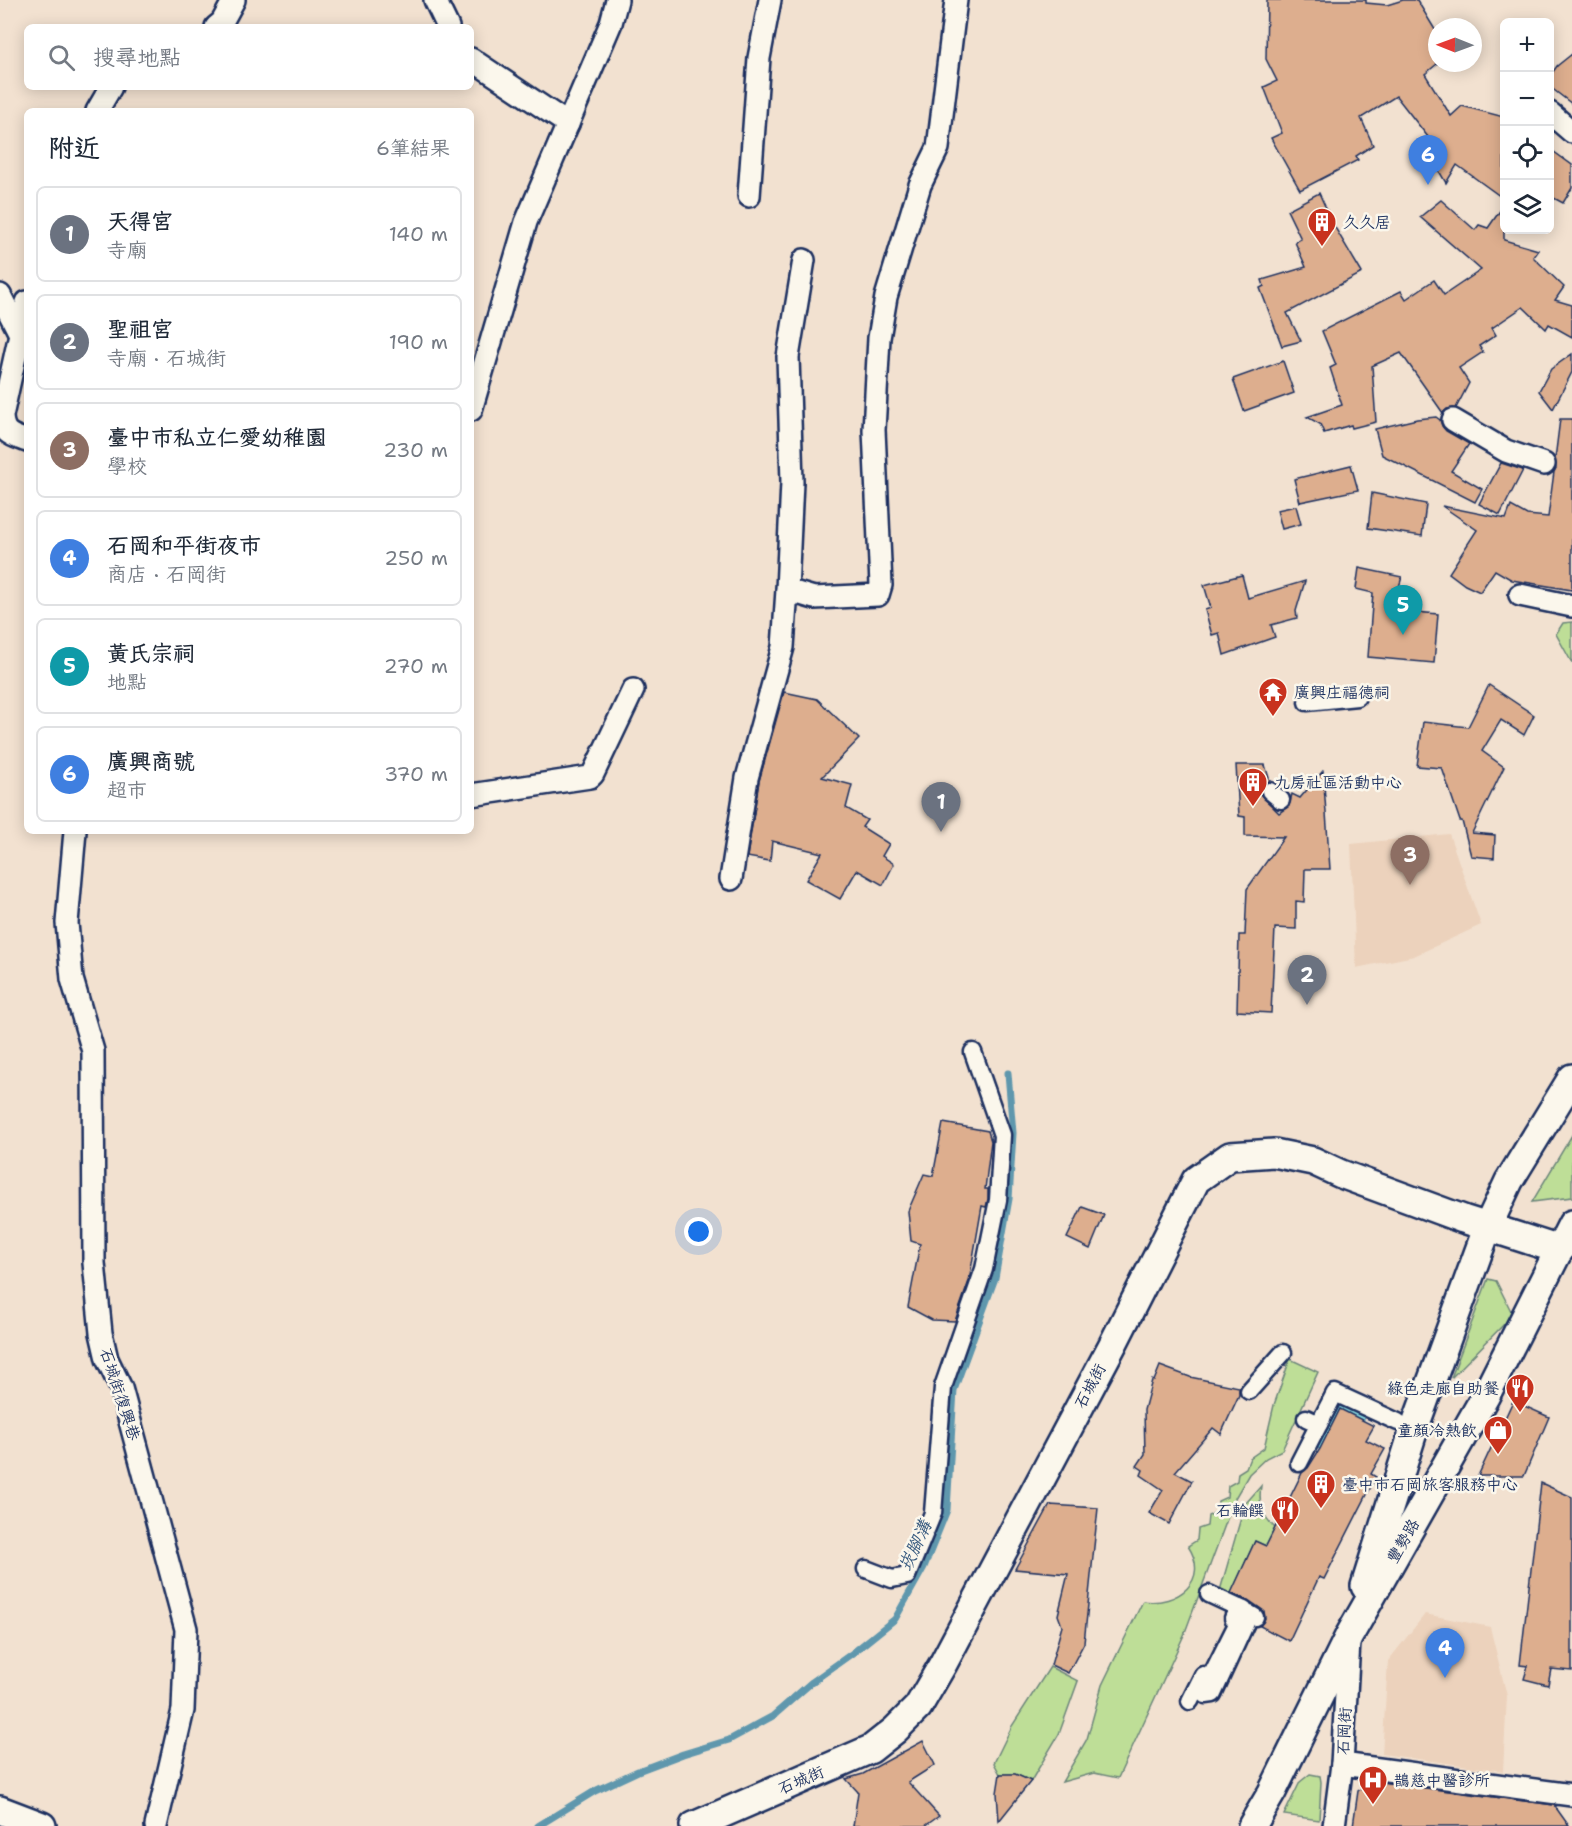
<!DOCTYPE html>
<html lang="zh-TW">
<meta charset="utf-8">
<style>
body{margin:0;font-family:"Shantell Sans","LXGW WenKai TC",sans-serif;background:#f6f6f7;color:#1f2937}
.controls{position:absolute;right:18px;top:18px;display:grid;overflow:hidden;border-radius:9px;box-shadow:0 3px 15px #0003}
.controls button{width:54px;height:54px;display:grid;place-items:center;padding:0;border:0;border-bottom:2px solid #e0e1e3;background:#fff;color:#1f2937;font:30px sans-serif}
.compass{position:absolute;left:1428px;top:18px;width:54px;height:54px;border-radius:50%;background:#fff;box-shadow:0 3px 15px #0003;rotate:271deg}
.you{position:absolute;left:699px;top:1232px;width:21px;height:21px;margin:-15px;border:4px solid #fff;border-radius:50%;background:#1a73e8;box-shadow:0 0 0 9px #1a73e833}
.badge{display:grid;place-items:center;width:39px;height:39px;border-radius:50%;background:#db2777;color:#fff;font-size:20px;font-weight:700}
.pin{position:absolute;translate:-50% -50px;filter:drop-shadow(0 2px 3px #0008)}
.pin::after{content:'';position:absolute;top:32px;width:21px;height:18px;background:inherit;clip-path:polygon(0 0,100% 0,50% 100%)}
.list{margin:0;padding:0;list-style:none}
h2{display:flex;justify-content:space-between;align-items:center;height:78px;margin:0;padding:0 24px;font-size:26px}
h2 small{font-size:20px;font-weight:400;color:#747a83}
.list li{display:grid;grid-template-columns:39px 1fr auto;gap:18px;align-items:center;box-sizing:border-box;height:96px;margin:0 12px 12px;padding:0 12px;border:2px solid #e0e1e3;border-radius:9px}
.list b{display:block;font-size:22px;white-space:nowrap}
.list p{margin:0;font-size:20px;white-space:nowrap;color:#747a83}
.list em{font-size:20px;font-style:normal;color:#747a83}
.icon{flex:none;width:33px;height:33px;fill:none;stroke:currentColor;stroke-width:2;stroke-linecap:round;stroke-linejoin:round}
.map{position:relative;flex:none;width:1572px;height:1826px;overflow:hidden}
.search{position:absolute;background:#fff;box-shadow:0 3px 15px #0003;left:24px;top:24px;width:450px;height:66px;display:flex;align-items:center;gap:15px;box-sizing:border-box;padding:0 21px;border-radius:9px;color:#747a83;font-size:22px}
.panel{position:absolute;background:#fff;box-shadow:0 3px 15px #0003;left:24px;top:108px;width:450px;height:726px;border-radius:9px}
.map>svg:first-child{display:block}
.built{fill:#ecd2bc}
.green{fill:#bede97;stroke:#6c867a;stroke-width:1.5}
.water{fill:#8bdce1;stroke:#5e97ad;stroke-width:1.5}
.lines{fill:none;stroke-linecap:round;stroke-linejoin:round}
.stream{stroke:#5e97ad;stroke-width:7}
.building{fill:#ddae8e;stroke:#1b2f5e;stroke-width:1.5}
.pedestrian-casing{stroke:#1b2f5e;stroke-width:21}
.minor-casing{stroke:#1b2f5e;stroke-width:26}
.tertiary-casing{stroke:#1b2f5e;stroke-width:32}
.pedestrian{stroke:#fbf7ec;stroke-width:16}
.minor{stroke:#fbf7ec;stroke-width:21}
.tertiary{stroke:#fbf7ec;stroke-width:27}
.labels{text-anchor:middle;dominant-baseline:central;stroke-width:5;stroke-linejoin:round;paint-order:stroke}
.poi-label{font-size:16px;fill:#1b2f5e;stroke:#fbf7ec;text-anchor:start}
.street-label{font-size:16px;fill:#1b2f5e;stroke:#fbf7ec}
.water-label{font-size:18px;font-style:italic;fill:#375a7f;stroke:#fbf7ec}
</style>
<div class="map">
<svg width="1572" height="1826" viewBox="0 0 1572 1826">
<rect width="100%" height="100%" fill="#f2e1d0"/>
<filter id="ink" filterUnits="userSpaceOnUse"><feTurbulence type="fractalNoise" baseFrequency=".0167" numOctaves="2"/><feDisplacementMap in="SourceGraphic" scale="12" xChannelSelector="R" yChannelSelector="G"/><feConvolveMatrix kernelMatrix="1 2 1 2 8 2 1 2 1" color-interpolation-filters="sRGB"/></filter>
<g filter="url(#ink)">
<g class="built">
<path d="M1449 834 1481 925 1414 956 1356 968 1351 844Z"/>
<path d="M1425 1614 1490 1627 1507 1696 1503 1771 1382 1754 1388 1661Z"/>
</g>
<g class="green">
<path d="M1572 622V663L1556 634 1563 623Z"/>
<path d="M1572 1135V1197L1532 1202Z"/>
<path d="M1488 1279 1496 1281 1513 1315 1451 1378Z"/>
<path d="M1290 1359 1318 1372 1282 1450 1266 1458 1249 1474 1235 1498 1184 1635 1118 1778 1094 1773 1062 1782 1087 1739 1102 1685 1143 1601C1177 1606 1211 1581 1188 1546L1197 1540 1198 1529 1207 1526 1208 1516 1217 1512 1218 1501 1227 1497 1228 1486 1237 1481 1238 1473 1246 1468 1250 1458 1264 1448 1274 1405Z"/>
<path d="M1261 1486C1258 1504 1262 1515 1275 1528L1266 1546 1255 1541 1229 1598 1219 1594 1245 1504Z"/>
<path d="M1050 1667 1078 1681 1059 1734 1031 1781 1015 1774H1000L994 1763 1012 1726Z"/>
<path d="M1310 1774 1320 1776 1321 1782 1319 1820 1284 1815 1300 1782Z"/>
</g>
<path class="water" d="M1339 1399 1367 1413 1363 1421 1340 1409 1320 1449 1315 1447Z"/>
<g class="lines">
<path class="stream" d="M538 1826 595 1791 638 1771 683 1754 729 1740 773 1716 812 1682 854 1652 895 1619 924 1567 947 1510 954 1390 995 1278 1009 1199 1013 1133 1008 1073"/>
</g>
<g class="building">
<path d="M1267 0H1366V3L1387 5 1403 0H1417L1437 33V64L1425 74 1451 116 1462 106 1504 117V199L1457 165 1446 183 1422 142 1428 137 1396 96 1361 118 1373 145 1356 156 1358 160 1300 190 1271 138 1282 133 1264 87 1277 81 1266 59Z"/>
<path d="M1572 54V104L1550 87V76L1557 66Z"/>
<path d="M1550 149 1572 165V188L1563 203 1550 196Z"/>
<path d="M1319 193 1334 226 1362 273 1287 313 1301 341 1282 346 1260 288 1264 286 1262 280 1306 267 1295 242 1301 239 1287 210Z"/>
<path d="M1441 200 1475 230 1479 225 1488 228 1504 205V240L1538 250 1533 257 1564 287 1555 300 1572 305V337L1549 324 1546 329 1523 307 1492 328 1496 335 1479 346 1483 352 1459 368 1469 383 1456 408 1447 409 1443 413 1401 353 1372 366 1376 422 1352 428 1351 425 1324 433 1320 424 1307 417 1342 405 1330 368 1336 365 1322 331 1401 291 1406 299 1434 280 1444 295 1481 270 1420 217Z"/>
<path d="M1572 354V372L1553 409 1539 391 1551 369Z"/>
<path d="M1283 361 1294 393 1244 411 1233 379Z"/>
<path d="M1436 417 1440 420 1442 426 1446 431 1469 444 1451 471 1482 489 1475 502 1382 455 1375 429 1417 419Z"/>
<path d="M1560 419H1572V590L1512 580 1495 570 1480 592 1465 585 1449 573 1477 530 1442 506 1506 519 1511 506 1527 515 1548 517 1554 472 1556 468 1555 459Z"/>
<path d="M1501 463 1523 470 1500 515 1479 504Z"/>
<path d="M1351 465 1358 490 1300 502 1294 479Z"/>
<path d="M1372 493 1426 504 1422 536 1368 528Z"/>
<path d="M1296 506 1301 524 1282 529 1277 510Z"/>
<path d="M1359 568 1402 577 1392 610 1438 614 1434 663 1368 657 1373 593 1356 589Z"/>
<path d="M1242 575 1248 598 1305 581 1296 611 1297 618 1271 625 1275 637 1224 655 1219 633 1212 635 1205 610 1211 608 1204 585Z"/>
<path d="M1489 685 1534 715 1524 735 1501 720 1482 751 1504 767 1472 833 1495 835 1494 858 1471 856 1462 821H1460L1442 768 1417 766 1423 722 1468 727Z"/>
<path d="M784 692 817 699 859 739 822 777 852 785 846 808 867 820 862 827 889 844 882 856 894 864 883 885 857 870 840 899 806 880 822 853 772 841 770 861 747 857 759 781Z"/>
<path d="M1236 765H1265L1270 781 1262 785 1260 794 1279 813 1289 806 1292 794 1300 798 1323 771 1330 869H1305L1304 902 1296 901V929L1275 928 1271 1013 1237 1011 1239 935H1245L1247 889 1284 837 1245 836V817L1239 816Z"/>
<path d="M943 1123 988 1131 991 1141 985 1189H988V1199L986 1207 982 1206 969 1281 955 1321 932 1320 908 1307 920 1244 911 1241 908 1211 924 1174 933 1176Z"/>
<path d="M1082 1207 1104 1215 1090 1249 1067 1238Z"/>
<path d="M1160 1366 1190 1377 1239 1387V1395L1221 1434 1213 1428 1175 1472 1192 1481 1169 1524 1149 1513 1163 1490 1141 1475 1143 1470 1137 1466 1145 1454 1144 1410 1152 1380 1154 1381Z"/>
<path d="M1513 1401 1549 1417 1524 1476H1478Z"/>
<path d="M1340 1409 1374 1426 1366 1440 1385 1449 1371 1474 1376 1477 1324 1579 1319 1577 1289 1641 1260 1626 1265 1618 1264 1611 1248 1600 1231 1593 1255 1541 1266 1546 1302 1473 1308 1468 1320 1449Z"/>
<path d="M1541 1483 1572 1497V1671L1551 1669 1548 1685 1524 1679 1528 1666 1520 1665Z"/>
<path d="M1050 1505 1098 1508 1084 1643 1068 1673 1051 1665 1062 1626 1058 1615 1068 1574 1015 1569Z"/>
<path d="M923 1741 935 1765 908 1782 939 1816 925 1826H853L858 1792 846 1779 863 1774Z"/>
<path d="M1000 1774H1015L1031 1781 999 1821 997 1793Z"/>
<path d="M1373 1781 1554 1805 1569 1826H1353L1358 1791Z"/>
</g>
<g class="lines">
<g class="pedestrian-casing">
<g id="pedestrian">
<path d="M1307 702 1357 697"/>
<path d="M1270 791 1281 800"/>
<path d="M1249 1391 1283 1353"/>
<path d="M1306 1418 1319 1424 1335 1393 1398 1422"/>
<path d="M1299 1463 1319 1424"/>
<path d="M866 1569 892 1579 907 1576 933 1513 943 1387 984 1269 998 1200 1002 1135 973 1052"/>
<path d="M1209 1594 1239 1608 1233 1618"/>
<path d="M1239 1608 1244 1610 1205 1688 1204 1692 1206 1695 1213 1694 1250 1614 1255 1617"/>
<path d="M1190 1701 1203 1675"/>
</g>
</g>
<g class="minor-casing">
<g id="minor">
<path d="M435 0 448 27"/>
<path d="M216 27 222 22 234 0"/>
<path d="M471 59 568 124"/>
<path d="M97 111 111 87"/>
<path d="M1550 113 1572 132"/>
<path d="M749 196 759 58 770 0"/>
<path d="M0 295 20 334"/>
<path d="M27 302 2 416C3 434 11 435 27 441"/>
<path d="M471 410 526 222 611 23 617 0"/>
<path d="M1453 420 1506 451 1544 464"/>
<path d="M787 590 792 482 788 357 804 260"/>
<path d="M1520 595 1572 606"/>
<path d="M471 795 590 777 593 774 633 690"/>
<path d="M75 831 67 923 72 979 93 1051 94 1263 101 1333 107 1359 121 1388 186 1629 183 1710 156 1826"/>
<path d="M731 879 747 778 783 647 787 590 814 598 878 595 881 585 874 430 879 338 886 297 920 185 938 148 956 0"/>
<path d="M1342 1764 1572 1795"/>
<path d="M1334 1826 1342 1764 1349 1642"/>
</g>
</g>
<g class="tertiary-casing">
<g id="tertiary">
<path d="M1365 1586 1414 1429 1488 1226 1509 1181 1572 1078"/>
<path d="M0 1810 42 1826"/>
<path d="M694 1826 871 1749 895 1730 918 1707 943 1664 1113 1344 1196 1180 1230 1156 1274 1153 1313 1161 1341 1174 1463 1219 1560 1250"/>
<path d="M1252 1826 1272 1792 1349 1636 1486 1395 1572 1224"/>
</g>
</g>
<use href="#pedestrian" class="pedestrian"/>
<use href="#minor" class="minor"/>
<use href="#tertiary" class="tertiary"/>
</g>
</g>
<defs>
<g id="building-pin" transform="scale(1.5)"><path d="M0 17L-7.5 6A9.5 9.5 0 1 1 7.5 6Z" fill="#c8321e" stroke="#fbf7ec"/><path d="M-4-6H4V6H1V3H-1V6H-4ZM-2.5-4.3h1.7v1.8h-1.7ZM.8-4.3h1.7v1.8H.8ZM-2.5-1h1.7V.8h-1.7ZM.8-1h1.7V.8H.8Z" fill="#fff"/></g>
<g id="temple-pin" transform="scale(1.5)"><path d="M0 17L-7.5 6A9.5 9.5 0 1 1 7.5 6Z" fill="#c8321e" stroke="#fbf7ec"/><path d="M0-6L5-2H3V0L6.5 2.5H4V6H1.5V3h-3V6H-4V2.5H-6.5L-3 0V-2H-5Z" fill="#fff"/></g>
<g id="restaurant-pin" transform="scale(1.5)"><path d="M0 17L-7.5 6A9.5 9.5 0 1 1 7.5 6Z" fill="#c8321e" stroke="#fbf7ec"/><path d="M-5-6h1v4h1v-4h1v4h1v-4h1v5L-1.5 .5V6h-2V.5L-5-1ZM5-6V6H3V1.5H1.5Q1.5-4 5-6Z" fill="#fff"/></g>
<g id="shop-pin" transform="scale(1.5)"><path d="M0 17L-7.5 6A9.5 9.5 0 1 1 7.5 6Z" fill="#c8321e" stroke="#fbf7ec"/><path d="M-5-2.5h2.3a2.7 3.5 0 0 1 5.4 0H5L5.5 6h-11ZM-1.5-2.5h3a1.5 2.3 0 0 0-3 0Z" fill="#fff"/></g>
<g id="hospital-pin" transform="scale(1.5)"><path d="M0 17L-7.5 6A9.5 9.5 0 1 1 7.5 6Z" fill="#c8321e" stroke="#fbf7ec"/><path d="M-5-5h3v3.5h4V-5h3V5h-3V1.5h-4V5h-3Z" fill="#fff"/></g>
</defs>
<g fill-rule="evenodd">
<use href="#building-pin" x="1322" y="222"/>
<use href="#temple-pin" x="1273" y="692"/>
<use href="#building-pin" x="1253" y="782"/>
<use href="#restaurant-pin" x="1520" y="1388"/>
<use href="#shop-pin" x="1498" y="1430"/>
<use href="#building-pin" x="1321" y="1484"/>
<use href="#restaurant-pin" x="1285" y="1510"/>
<use href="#hospital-pin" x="1373" y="1780"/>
</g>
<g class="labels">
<g class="poi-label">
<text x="1343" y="222">久久居</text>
<text x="1294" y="692">廣興庄福德祠</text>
<text x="1274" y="782">九房社區活動中心</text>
<text x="1499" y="1388" text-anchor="end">綠色走廊自助餐</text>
<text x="1477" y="1430" text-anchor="end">童顏冷熱飲</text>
<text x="1342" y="1484">臺中市石岡旅客服務中心</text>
<text x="1264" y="1510" text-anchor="end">石輪饌</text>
<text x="1394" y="1780">鵲慈中醫診所</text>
</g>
<g class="street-label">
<text transform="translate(1090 1386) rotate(-62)">石城街</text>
<text transform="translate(120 1394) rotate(72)">石城街復興巷</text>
<text transform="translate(1403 1541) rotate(-60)">豐勢路</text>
<text transform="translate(1344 1731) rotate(-87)">石岡街</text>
<text transform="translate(801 1780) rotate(-23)">石城街</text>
</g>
<g class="water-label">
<text transform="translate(915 1546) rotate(-66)">崁腳溝</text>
</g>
</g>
</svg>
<div class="controls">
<button>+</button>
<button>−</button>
<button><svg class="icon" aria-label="locate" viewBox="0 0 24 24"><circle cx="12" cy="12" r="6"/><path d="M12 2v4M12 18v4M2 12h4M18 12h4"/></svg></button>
<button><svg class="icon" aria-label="layers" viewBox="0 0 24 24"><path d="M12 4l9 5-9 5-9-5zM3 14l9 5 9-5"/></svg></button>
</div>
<svg class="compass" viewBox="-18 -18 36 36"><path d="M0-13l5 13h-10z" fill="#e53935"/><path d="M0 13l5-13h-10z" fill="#747a83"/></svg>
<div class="you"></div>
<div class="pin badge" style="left:941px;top:832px;background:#6b7280">1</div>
<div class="pin badge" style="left:1307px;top:1005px;background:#6b7280">2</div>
<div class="pin badge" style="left:1410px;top:885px;background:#8d6e63">3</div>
<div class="pin badge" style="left:1445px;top:1678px;background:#3f7fe0">4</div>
<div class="pin badge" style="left:1403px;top:635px;background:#0f9aa8">5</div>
<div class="pin badge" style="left:1428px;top:185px;background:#3f7fe0">6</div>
<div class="search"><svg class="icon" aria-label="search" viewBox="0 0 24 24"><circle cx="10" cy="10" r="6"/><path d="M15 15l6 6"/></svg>搜尋地點</div>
<section class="panel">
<h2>附近<small>6筆結果</small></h2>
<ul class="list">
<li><span class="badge" style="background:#6b7280">1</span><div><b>天得宮</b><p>寺廟</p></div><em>140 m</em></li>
<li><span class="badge" style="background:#6b7280">2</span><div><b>聖祖宮</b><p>寺廟 · 石城街</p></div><em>190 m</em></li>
<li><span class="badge" style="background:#8d6e63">3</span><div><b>臺中市私立仁愛幼稚園</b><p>學校</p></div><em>230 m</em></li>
<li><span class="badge" style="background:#3f7fe0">4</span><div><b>石岡和平街夜市</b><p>商店 · 石岡街</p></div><em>250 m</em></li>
<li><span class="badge" style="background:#0f9aa8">5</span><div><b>黃氏宗祠</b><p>地點</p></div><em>270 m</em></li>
<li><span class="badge" style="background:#3f7fe0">6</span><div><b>廣興商號</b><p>超市</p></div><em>370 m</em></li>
</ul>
</section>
</div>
